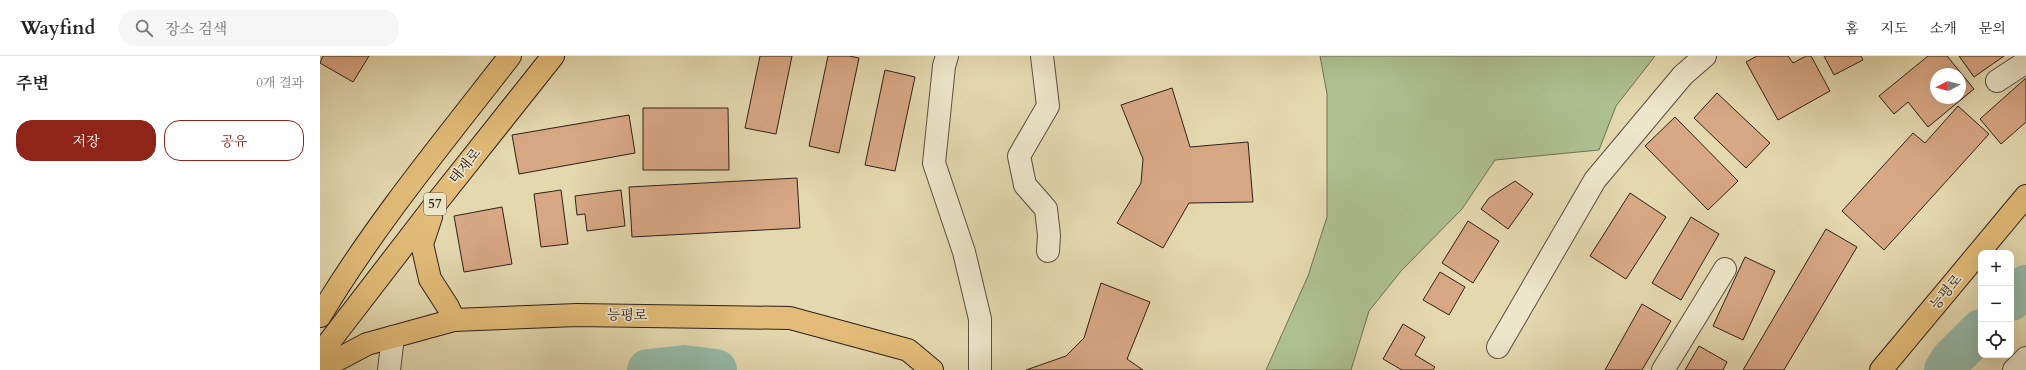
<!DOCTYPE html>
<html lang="ko">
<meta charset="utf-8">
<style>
body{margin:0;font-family:Cardo,"Noto Serif KR",serif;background:#f6f6f6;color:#222}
.controls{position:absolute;right:12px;bottom:12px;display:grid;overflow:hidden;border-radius:8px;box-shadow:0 4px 16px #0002}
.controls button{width:36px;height:36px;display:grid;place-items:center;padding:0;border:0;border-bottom:1px solid #e0e0e0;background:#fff;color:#222;font:20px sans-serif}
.compass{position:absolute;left:1610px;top:12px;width:36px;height:36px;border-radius:50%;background:#fff;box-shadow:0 4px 16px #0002;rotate:263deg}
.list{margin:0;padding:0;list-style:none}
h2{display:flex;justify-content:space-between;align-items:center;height:52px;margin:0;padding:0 16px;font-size:17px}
h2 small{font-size:13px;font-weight:400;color:#767676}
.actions{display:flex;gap:8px;padding:12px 16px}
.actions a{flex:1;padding:9px 0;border:1px solid #8f2418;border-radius:16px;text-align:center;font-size:14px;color:#8f2418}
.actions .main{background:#8f2418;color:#fff}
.icon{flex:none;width:22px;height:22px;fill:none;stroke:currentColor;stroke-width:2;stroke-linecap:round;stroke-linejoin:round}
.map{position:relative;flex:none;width:1706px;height:314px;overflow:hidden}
header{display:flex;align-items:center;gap:24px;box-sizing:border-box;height:56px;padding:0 20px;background:#fff;border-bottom:1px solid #e0e0e0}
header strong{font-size:19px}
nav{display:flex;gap:22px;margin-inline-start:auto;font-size:14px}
.search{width:280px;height:36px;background:#f6f6f6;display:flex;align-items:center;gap:10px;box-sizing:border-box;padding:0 14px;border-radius:16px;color:#767676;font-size:15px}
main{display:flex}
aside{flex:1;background:#fff}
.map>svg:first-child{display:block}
.green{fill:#aec090;stroke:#6e7056}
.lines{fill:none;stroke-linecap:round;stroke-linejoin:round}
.river{stroke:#95baa8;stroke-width:42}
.building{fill:#d8a784;stroke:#2d201b;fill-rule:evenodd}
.minor-casing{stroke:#5b4e40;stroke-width:24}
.major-casing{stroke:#2d201b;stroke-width:24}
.highway-casing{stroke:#2d201b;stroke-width:24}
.minor{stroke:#ede6cb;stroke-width:22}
.major{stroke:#e2bc78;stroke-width:22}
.highway{stroke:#e2bc78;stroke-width:22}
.labels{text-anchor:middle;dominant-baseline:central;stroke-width:3.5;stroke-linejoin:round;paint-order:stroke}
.shield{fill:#ede6cb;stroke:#675b50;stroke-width:1}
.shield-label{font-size:13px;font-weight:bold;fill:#2d201b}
.street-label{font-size:14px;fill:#2d201b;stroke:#ede6cb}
</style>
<header>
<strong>Wayfind</strong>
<div class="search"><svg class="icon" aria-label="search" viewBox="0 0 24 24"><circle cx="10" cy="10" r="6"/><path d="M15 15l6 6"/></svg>장소 검색</div>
<nav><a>홈</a><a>지도</a><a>소개</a><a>문의</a></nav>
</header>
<main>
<aside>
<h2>주변<small>0개 결과</small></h2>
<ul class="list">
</ul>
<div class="actions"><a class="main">저장</a><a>공유</a></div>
</aside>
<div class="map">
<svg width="1706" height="314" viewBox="0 0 1706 314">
<rect width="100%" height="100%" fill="#e4d8af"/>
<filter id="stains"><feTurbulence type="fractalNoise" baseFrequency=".005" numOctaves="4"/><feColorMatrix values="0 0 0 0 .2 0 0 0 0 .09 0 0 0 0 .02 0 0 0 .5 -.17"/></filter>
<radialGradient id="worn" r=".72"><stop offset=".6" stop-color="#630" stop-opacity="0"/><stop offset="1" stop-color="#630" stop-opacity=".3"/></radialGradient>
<path class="green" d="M1000 0H1335L1296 50 1279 94 1175 104 1142 153 1081 215 1049 255 1031 314H946L988 220 1007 161V38Z"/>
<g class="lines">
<g class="river">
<path d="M1691 244 1706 230"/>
<path d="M328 314 364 310 396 314"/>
<path d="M1625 314 1631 304 1661 274"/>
</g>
</g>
<g class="building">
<path d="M3 0H49L33 26 0 7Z"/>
<path d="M440 0H472L456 78 425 72Z"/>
<path d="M508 0H529L539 2 519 97 489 90Z"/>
<path d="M1437 0H1468L1473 7 1486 0H1491L1510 35 1458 64 1426 6Z"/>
<path d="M1504 0H1541L1543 4 1514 19Z"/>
<path d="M1608 0H1627L1654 33 1608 71 1588 46 1574 58 1559 40ZM1616 18H1640V42H1616Z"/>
<path d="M1639 0H1684L1654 21Z"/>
<path d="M565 14 595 21 575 115 545 109Z"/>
<path d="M1706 22V66L1681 88 1660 63Z"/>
<path d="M852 32 870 91 928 86 933 146 869 147 843 192 797 167 821 127 823 103 801 49Z"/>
<path d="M1397 37 1450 87 1426 112 1374 62Z"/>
<path d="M1638 50 1669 78 1564 194 1522 155 1593 77 1605 87Z"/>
<path d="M323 52H408L409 114H323Z"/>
<path d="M309 59 315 97 199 118 192 79Z"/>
<path d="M1355 61 1418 125 1388 154 1325 90Z"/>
<path d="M477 122 480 172 312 181 309 131Z"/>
<path d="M1195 125 1213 138 1188 173 1161 153 1169 142Z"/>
<path d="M241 134 248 188 221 191 214 138Z"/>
<path d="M301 134 305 170 267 175 265 158 257 159 255 140Z"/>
<path d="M1310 137 1346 161 1306 223 1270 200Z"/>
<path d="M182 151 192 208 144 216 134 160Z"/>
<path d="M1371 161 1399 178 1361 244 1332 227Z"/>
<path d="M1148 165 1179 185 1153 227 1122 207Z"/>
<path d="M1506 173 1537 191 1464 314H1423Z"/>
<path d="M1425 201 1455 215 1423 284 1393 270Z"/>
<path d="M1120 216 1145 231 1129 259 1103 244Z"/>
<path d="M781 227 830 246 807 303 823 314H706L746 300 764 282Z"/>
<path d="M1322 248 1351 265 1322 314H1285Z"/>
<path d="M1083 268 1105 281 1095 299 1115 311 1113 314H1082L1063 303Z"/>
<path d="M1379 290 1407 306 1403 314H1365Z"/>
</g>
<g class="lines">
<g class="minor-casing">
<g id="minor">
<path d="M627 0 624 10 614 107 644 196 660 263V314"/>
<path d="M722 0 728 50 699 100 705 129 726 153 729 179 728 195"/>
<path d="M1677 25 1706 6"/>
<path d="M1178 291 1275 124 1363 19 1385 0"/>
<path d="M69 314 73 281"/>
<path d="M1343 314 1405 213"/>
<path d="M1694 314 1706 302"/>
</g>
</g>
<g class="major-casing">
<g id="major">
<path d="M0 313 47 288 134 264 257 259 470 262 588 294 612 314"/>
<path d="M1561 314 1706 140"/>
</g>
</g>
<g class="highway-casing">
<g id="highway">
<path d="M111 161 102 188 110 223 128 251 134 264"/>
<path d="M0 260C55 168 124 85 190 0"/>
<path d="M0 298 117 146 233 0"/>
</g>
</g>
<use href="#minor" class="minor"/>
<use href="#major" class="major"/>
<use href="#highway" class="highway"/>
</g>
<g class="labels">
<rect class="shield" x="104" y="137" width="22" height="22" rx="3"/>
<g class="shield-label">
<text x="115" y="148">57</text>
</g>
<g class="street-label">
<text transform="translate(145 110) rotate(-51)">태재로</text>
<text transform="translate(1626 236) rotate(-50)">능평로</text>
<text transform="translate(307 259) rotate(1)">능평로</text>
</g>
</g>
<rect width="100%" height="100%" filter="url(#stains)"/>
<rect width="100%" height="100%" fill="url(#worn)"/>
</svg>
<div class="controls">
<button>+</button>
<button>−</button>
<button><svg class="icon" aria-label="locate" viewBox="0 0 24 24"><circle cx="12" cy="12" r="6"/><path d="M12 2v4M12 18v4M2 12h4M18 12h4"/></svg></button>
</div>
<svg class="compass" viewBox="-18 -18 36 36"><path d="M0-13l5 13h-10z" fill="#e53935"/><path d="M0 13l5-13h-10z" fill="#767676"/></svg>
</div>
</main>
